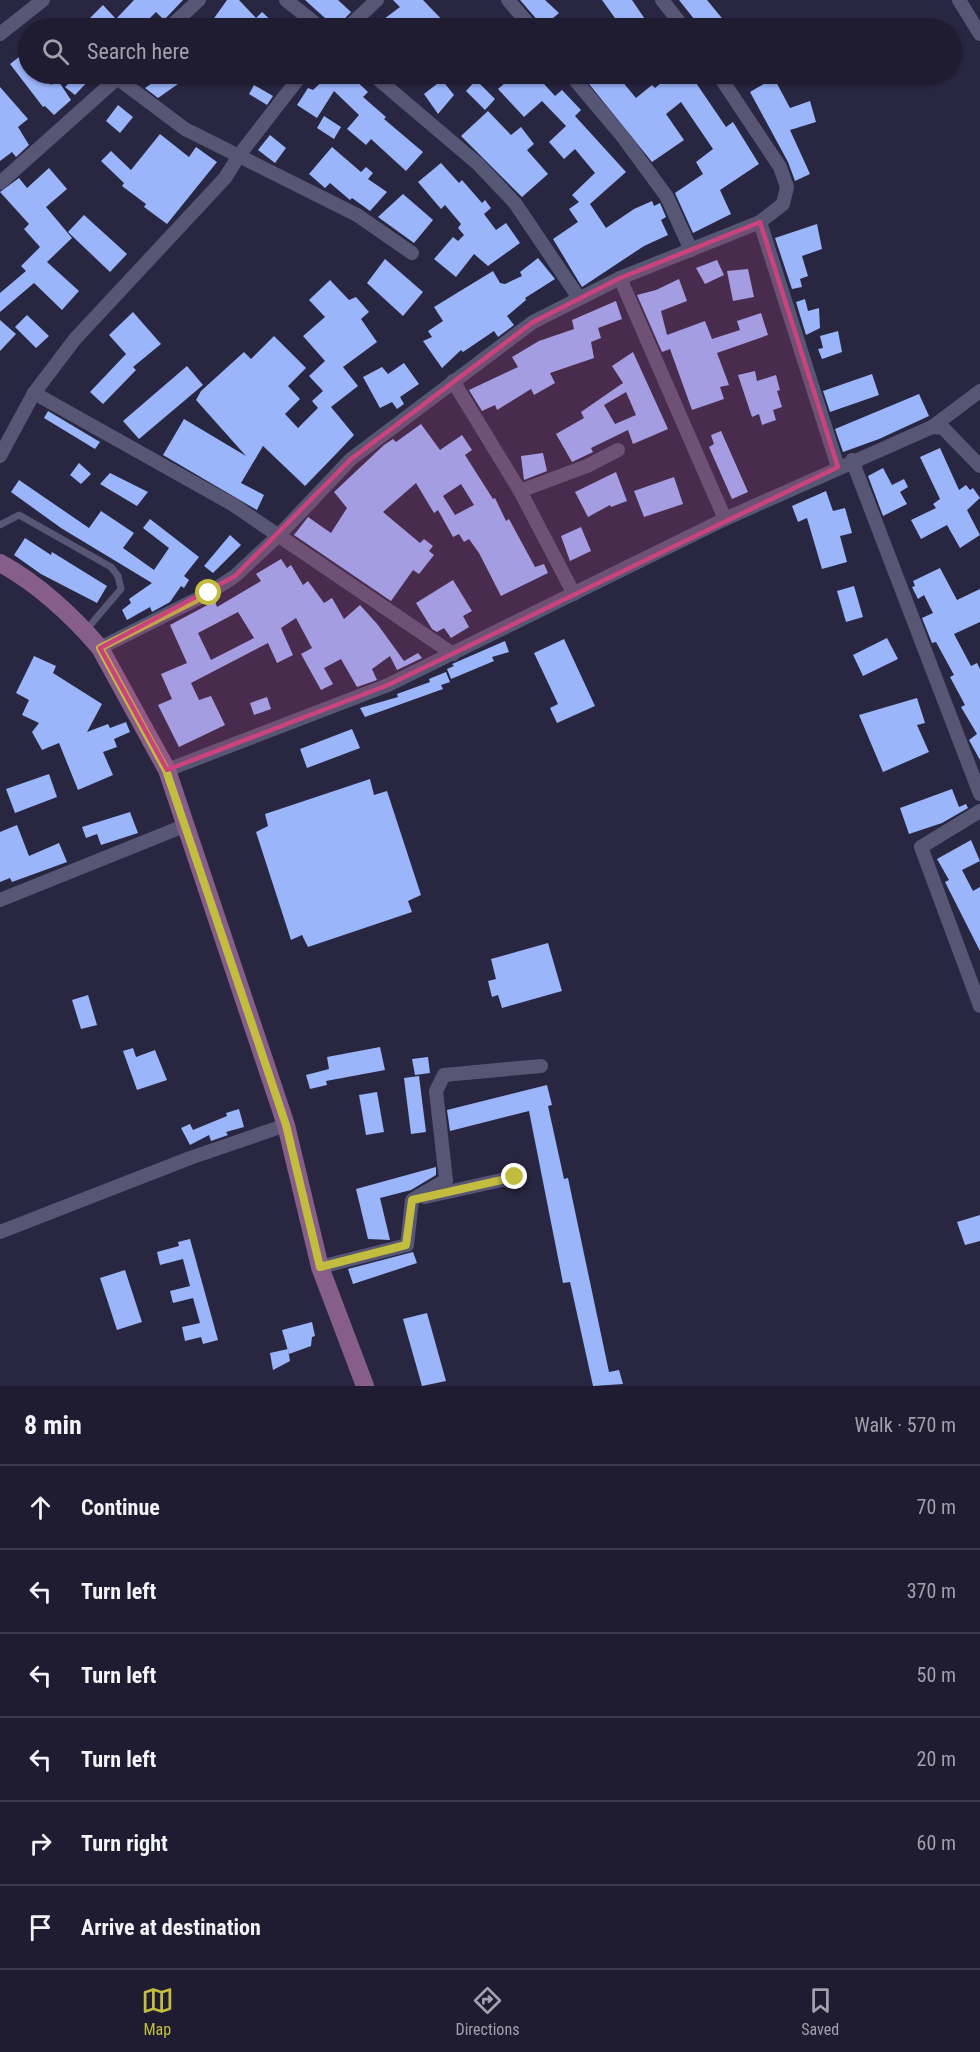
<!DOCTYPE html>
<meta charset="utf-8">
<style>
body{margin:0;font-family:"Roboto Condensed",sans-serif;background:#27253a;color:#f1f3f6}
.stop{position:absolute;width:18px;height:18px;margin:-14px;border:4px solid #c2bd3f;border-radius:50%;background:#fff}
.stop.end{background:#c2bd3f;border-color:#fff;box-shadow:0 2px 6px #0008}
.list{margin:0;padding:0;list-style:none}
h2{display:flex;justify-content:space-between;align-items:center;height:78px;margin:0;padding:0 24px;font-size:26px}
h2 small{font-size:20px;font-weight:400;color:#a1a1ac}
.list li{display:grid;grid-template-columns:39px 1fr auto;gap:18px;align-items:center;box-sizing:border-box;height:84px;padding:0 24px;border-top:2px solid #3c3a4d}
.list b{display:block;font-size:22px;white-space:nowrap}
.list em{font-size:20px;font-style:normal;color:#a1a1ac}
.icon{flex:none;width:33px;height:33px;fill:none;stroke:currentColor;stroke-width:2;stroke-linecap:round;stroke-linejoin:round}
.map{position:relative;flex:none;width:980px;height:1386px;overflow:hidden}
.search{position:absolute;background:#1f1c32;box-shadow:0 2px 4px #0004;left:18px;right:18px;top:18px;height:66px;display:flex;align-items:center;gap:15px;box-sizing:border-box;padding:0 21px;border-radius:33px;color:#a1a1ac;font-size:22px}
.sheet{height:582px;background:#1f1c32}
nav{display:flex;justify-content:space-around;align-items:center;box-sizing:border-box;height:84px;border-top:2px solid #3c3a4d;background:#1f1c32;font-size:16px;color:#a1a1ac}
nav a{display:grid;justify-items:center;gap:3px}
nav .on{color:#c2bd3f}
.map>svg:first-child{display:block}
.building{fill:#9ab5fa;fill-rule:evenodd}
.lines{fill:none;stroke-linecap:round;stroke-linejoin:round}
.lane{stroke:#585675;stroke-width:7}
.street{stroke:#585675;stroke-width:14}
.secondary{stroke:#865e89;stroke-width:18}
.route{stroke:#c2bd3f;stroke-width:8}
.marked{fill:#cb437c;fill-opacity:0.2;stroke:#cb437c;stroke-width:4.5;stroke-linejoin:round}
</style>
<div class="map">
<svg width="980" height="1386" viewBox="0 0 980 1386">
<rect width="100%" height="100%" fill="#292642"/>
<g class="building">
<path d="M134 0H183L164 20 156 12 140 28H80L103 5 116 19Z"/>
<path d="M227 0H239L256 18 262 12 273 22 267 28H207Z"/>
<path d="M305 0H338L351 12 336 28Z"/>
<path d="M393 0H423L450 28H372L400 7Z"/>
<path d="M520 0H545L559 13 541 28 539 22Z"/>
<path d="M602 0H632L651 28H622Z"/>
<path d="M679 0H707L730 28H710L704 20 698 24Z"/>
<path d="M28 50V74H43L51 85 57 79 71 100 54 115 45 106 43 107 10 64Z"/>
<path d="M78 74H87L91 78 75 95 65 87Z"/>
<path d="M165 74H171L178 84 158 98 145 88Z"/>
<path d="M330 74H349L368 92 363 97 386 117 384 119 423 152 406 171 371 139 366 145 347 129 359 115 334 91 317 118 297 105 308 88 313 90Z"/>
<path d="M515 74H535L555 96 562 90 581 110 575 116 626 172 590 204 606 228 634 209 652 201 654 206 660 203 666 217 661 220 668 235 644 246 582 287 553 239 578 222 569 209 579 202 572 195 595 173 575 149 564 159 549 142 566 126 542 101 524 117 498 89Z"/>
<path d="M581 74H616L636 98 652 85 655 88 661 83 654 74H690L726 127 733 122 759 164 720 190 731 214 693 233 675 193 703 174 696 162 713 149 681 102 666 114 684 140 652 162Z"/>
<path d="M774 78 790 108 810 101 816 122 790 130 810 174 795 181 788 162 750 92Z"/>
<path d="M442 80 454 95 438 114 424 94Z"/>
<path d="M476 80 495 99 485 110 466 91Z"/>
<path d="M254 85 273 96 267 105 249 94Z"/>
<path d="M0 87 28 119 18 127 29 145 16 157 12 152 0 161Z"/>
<path d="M118 105 133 117 120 133 106 121Z"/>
<path d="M488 111 511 135 521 127 534 144 527 150 548 174 522 197 461 136Z"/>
<path d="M324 116 341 127 334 139 317 128Z"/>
<path d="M160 134 189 157 196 147 217 162 167 224 144 207 146 204 122 186 124 183 101 161 111 151 131 170Z"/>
<path d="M270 135 286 148 275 163 258 150Z"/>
<path d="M332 147 361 172 366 167 373 173 368 179 387 192 370 211 352 198 350 200 330 183 325 188 309 174Z"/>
<path d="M441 163 459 183 462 180 482 203 485 200 491 208 484 214 496 230 506 223 520 243 488 266 474 254 456 277 434 259 453 237 458 241 464 235 458 228 461 224 445 205 441 209 418 182Z"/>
<path d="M49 168 67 189 46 207 72 238 47 262 79 291 62 310 34 283 0 312V293L26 271 21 266 40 247 24 229 29 224 0 192 19 178 27 188Z"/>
<path d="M403 194 433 220 414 243 378 217Z"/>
<path d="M84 215 127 254 110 272 68 232Z"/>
<path d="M817 224 822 249 802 256 808 276 800 279 802 287 792 289 775 238Z"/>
<path d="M538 258 555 279 525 298 526 300 507 316 514 325 498 337 494 331 463 352 461 350 442 368 423 341 432 337 428 331 443 321 434 307 493 271 500 283 505 284 522 276 520 272Z"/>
<path d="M385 259 423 292 403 316 367 283Z"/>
<path d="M717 260 724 275 705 284 696 268Z"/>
<path d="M748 269 754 297 733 301 727 271Z"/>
<path d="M679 279 687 301 661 311 667 335 705 321 712 339 740 330 737 321 761 313 768 335 717 353 729 385 720 387 724 399 692 410 670 349 662 352 637 295 656 290Z"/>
<path d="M330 280 349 300 356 297 369 312 361 319 377 342 343 367 358 386 331 407 354 435 337 453 305 486 263 446 241 483 264 495 257 510 163 455 184 419 246 456 196 400 201 391 244 352 251 359 274 336 306 368 288 386 300 399 285 414 298 428 318 408 312 401 323 391 309 376 325 361 303 336 325 317 309 300Z"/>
<path d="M805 299 808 311 819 308 820 328 806 335 796 302Z"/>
<path d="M616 301 622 319 598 328 601 338 591 342 594 358 550 373 555 383 534 395 531 389 497 410 495 405 482 411 469 390 518 367 512 357 539 341 574 329 572 320Z"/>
<path d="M133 312 161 344 133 367 136 370 103 404 90 392 126 354 109 335Z"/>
<path d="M27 315 49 336 36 348 15 327Z"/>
<path d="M0 320 16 334 0 351Z"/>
<path d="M838 331 842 352 822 359 818 349 823 348 820 336Z"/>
<path d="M633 352 668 429 633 444 628 430 591 448 593 452 572 462 556 434 584 418 581 412 623 383 612 366ZM626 392 636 415 615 424 604 405Z"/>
<path d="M404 363 419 384 400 397 404 404 397 409 392 402 380 408 363 377 382 367 388 374Z"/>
<path d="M187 366 203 385 139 439 123 421Z"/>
<path d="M755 371 757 381 776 375 780 390 777 391 782 407 773 410 776 420 762 425 759 414 752 417 738 375Z"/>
<path d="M872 374 879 395 830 412 823 391Z"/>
<path d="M919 394 929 416 879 439 843 452 835 429Z"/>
<path d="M48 411 100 442 95 449 44 418Z"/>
<path d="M421 424 440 450 462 435 472 450 465 455 493 499 495 498 506 521 509 519 535 567 544 564 548 573 501 596 479 553 469 539 464 542 459 534 453 537 438 510 434 513 416 483 383 512 420 543 424 539 433 546 429 551 434 555 419 574 413 570 391 601 294 535 308 517 331 533 347 508 334 492 384 445 393 439 396 442ZM461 484 474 505 455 515 443 496Z"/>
<path d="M721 431 748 492 732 499 709 447 714 444 711 435Z"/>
<path d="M940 448 959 490 966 485 970 490 973 488 980 498 967 510 980 535 960 548 947 525 921 539 911 520 936 508 933 504 940 499 920 457Z"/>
<path d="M543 453 547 471 524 480 521 456Z"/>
<path d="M79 463 91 474 81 484 70 475Z"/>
<path d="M883 468 892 485 904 479 908 487 900 492 907 504 883 516 868 476Z"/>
<path d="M616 472 627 501 611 507 610 505 588 517 575 492Z"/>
<path d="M110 473 148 492 137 506 100 484Z"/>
<path d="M674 477 683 504 644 517 634 491Z"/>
<path d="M19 480 89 528 101 511 134 533 123 548 154 570 169 548 143 528 150 519 199 557 184 576 189 580 184 588 181 586 170 602 152 612 150 607 127 620 122 610 131 603 129 599 152 583 61 528 11 492Z"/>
<path d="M826 491 833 511 845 508 852 533 840 536 847 562 822 569 807 518 798 522 792 506Z"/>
<path d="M581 527 591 551 570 561 561 536Z"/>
<path d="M230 535 241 545 213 573 204 566Z"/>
<path d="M25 538 51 555 52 552 107 586 97 603 41 574 14 555Z"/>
<path d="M281 559 287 568 291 565 303 585 308 581 324 603 332 598 344 619 360 605 378 625 404 661 418 653 422 658 397 670 390 656 372 669 377 680 357 687 341 659 324 668 333 684 321 690 301 654 312 648 296 618 281 628 293 655 277 663 268 643 191 683 199 700 211 696 225 725 179 747 158 705 172 699 161 674 187 663 170 625 215 601 217 607 261 581 256 574ZM238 612 254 638 211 660 198 633Z"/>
<path d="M940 568 957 600 980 589V622L954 634 971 666 977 663 980 669V760L969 740 977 734 961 707 965 705 950 677 954 675 936 642 932 643 922 618 933 613 924 595 918 599 912 587 915 586 913 581Z"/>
<path d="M453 580 472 611 463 616 469 627 451 638 444 628 437 632 432 629 416 603Z"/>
<path d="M854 586 863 617 846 622 837 591Z"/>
<path d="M887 638 898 659 863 676 853 655Z"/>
<path d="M564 639 595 706 557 723 550 708 558 704 534 653Z"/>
<path d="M505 641 509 652 492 657 494 661 451 679 447 669 454 666 452 664Z"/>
<path d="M34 656 56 666 53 673 102 704 87 732 108 724 110 728 126 722 130 732 114 739 117 747 103 752 113 775 78 790 59 743 42 750 32 732 39 723 22 715 29 700 16 693Z"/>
<path d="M446 672 450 682 441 685 443 689 365 717 360 708 398 697 397 694 430 682 429 679Z"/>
<path d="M267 697 271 709 254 715 250 703Z"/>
<path d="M917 698 925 723 917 725 929 752 883 772 859 715Z"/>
<path d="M352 729 360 748 307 768 300 749Z"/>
<path d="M49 774 57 797 15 813 6 789Z"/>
<path d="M370 779 374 795 387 791 421 895 408 901 412 912 308 947 302 935 291 940 256 832 268 826 265 814Z"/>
<path d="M952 789 959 807 966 804 968 808 942 823 909 834 900 808Z"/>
<path d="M130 812 138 833 101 845 97 834 86 838 82 827Z"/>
<path d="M17 825 29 856 59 843 67 862 12 882 10 878 0 882V832Z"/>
<path d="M971 840 980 861 962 870 973 891 980 887V951L945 882 949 880 937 859Z"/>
<path d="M548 943 562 991 502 1008 498 995 492 997 488 981 496 979 491 959Z"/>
<path d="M88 995 97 1025 81 1029 72 1000Z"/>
<path d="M380 1047 385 1070 326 1081 327 1085 310 1089 306 1075 329 1069 327 1057Z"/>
<path d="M133 1048 136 1057 155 1050 167 1080 137 1090 123 1051Z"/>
<path d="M428 1057 430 1073 415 1075 412 1059Z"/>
<path d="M419 1076 426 1132 411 1134 404 1078Z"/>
<path d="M547 1085 552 1105 548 1106 564 1179 568 1178 609 1372 619 1370 623 1384 593 1386 570 1282 563 1283 529 1111 450 1131 447 1110Z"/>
<path d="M377 1092 384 1132 366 1135 359 1095Z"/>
<path d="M239 1109 244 1127 226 1132 228 1135 211 1141 209 1135 190 1145 181 1128 190 1124 193 1130 227 1116 226 1113Z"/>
<path d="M436 1167V1175L411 1190 380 1198 390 1240 368 1239 356 1189Z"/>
<path d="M980 1215V1241L965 1245 957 1222Z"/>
<path d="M190 1239 218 1340 203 1344 201 1337 185 1341 182 1327 200 1323 193 1298 173 1303 170 1291 190 1286 183 1259 160 1265 157 1252 179 1246 178 1242Z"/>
<path d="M413 1252 417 1263 353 1284 348 1269Z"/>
<path d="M125 1270 142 1322 117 1330 100 1278Z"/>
<path d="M427 1313 446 1381 422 1386 403 1319Z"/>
<path d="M312 1322 315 1336 312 1337 311 1346 289 1354 282 1330Z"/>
<path d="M288 1349 290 1361 273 1370 270 1353Z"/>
</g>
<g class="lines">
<path class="lane" d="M0 525 19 515 111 567 118 576 121 589 86 630"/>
<g class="street">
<path d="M286 0 321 28"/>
<path d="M508 0 532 28"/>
<path d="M662 0 684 28"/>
<path d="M959 0 980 34"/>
<path d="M169 28 199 0"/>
<path d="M347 28 377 0"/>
<path d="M0 34 43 0"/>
<path d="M372 74 478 164 515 203 579 298"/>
<path d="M570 74 623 137 667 197 691 250"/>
<path d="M117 78 185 129 357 215 412 253"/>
<path d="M0 183 122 74"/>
<path d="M760 222 838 467"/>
<path d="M620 278 725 519"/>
<path d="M453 381 520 491 574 594"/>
<path d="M34 393 232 504 453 654"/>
<path d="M932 427 980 391"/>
<path d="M0 456 34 393 75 339 225 178 240 154 302 74"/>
<path d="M852 460 980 794"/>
<path d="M520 491 587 466 618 450"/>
<path d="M100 648 209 593 235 576 279 535 351 459 533 322 620 278 760 222 783 204 787 187 780 167 718 74"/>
<path d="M167 770 388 685 725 519 932 427 943 428 980 466"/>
<path d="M980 811 921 847 980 1006"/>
<path d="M0 900 184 826"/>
<path d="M425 1197 515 1177"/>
<path d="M0 1232 190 1158 286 1125"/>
<path d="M320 1267 407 1245 412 1200 446 1180 436 1091 444 1075 541 1066"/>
</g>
<path class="secondary" d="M0 563C37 583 73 616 100 648L167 770 286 1125 320 1267 365 1386"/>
</g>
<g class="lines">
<path class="route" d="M209 593 100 648 166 770 286 1125 320 1267 406 1245 412 1200 515 1177"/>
</g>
<path class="marked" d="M760 222 838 467 388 685 167 770 100 648 235 576 351 459 533 322 620 278Z"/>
</svg>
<div class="stop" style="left:209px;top:593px"></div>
<div class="stop end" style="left:515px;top:1177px"></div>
<div class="search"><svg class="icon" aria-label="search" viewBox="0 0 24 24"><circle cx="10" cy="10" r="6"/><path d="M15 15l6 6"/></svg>Search here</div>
</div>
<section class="sheet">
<h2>8 min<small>Walk · 570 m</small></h2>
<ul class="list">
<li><svg class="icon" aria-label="ahead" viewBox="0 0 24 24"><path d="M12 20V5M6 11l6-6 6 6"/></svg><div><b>Continue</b></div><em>70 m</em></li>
<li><svg class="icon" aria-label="left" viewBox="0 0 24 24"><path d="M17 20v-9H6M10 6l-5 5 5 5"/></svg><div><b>Turn left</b></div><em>370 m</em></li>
<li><svg class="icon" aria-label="left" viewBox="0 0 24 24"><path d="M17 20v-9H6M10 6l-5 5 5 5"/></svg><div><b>Turn left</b></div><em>50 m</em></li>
<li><svg class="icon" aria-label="left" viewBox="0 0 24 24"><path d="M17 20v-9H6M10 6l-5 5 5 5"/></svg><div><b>Turn left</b></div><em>20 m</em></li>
<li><svg class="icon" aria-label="right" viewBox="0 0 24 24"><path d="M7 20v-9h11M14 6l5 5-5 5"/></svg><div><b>Turn right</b></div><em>60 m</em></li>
<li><svg class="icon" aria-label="arrive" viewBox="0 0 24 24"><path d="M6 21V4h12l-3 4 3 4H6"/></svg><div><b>Arrive at destination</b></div></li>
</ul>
</section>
<nav>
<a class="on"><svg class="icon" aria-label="map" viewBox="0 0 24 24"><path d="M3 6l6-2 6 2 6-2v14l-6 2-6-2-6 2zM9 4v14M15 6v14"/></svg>Map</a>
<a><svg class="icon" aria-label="directions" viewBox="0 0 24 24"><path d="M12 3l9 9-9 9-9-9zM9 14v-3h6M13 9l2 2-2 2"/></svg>Directions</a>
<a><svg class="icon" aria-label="saved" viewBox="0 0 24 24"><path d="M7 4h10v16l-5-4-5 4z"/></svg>Saved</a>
</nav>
